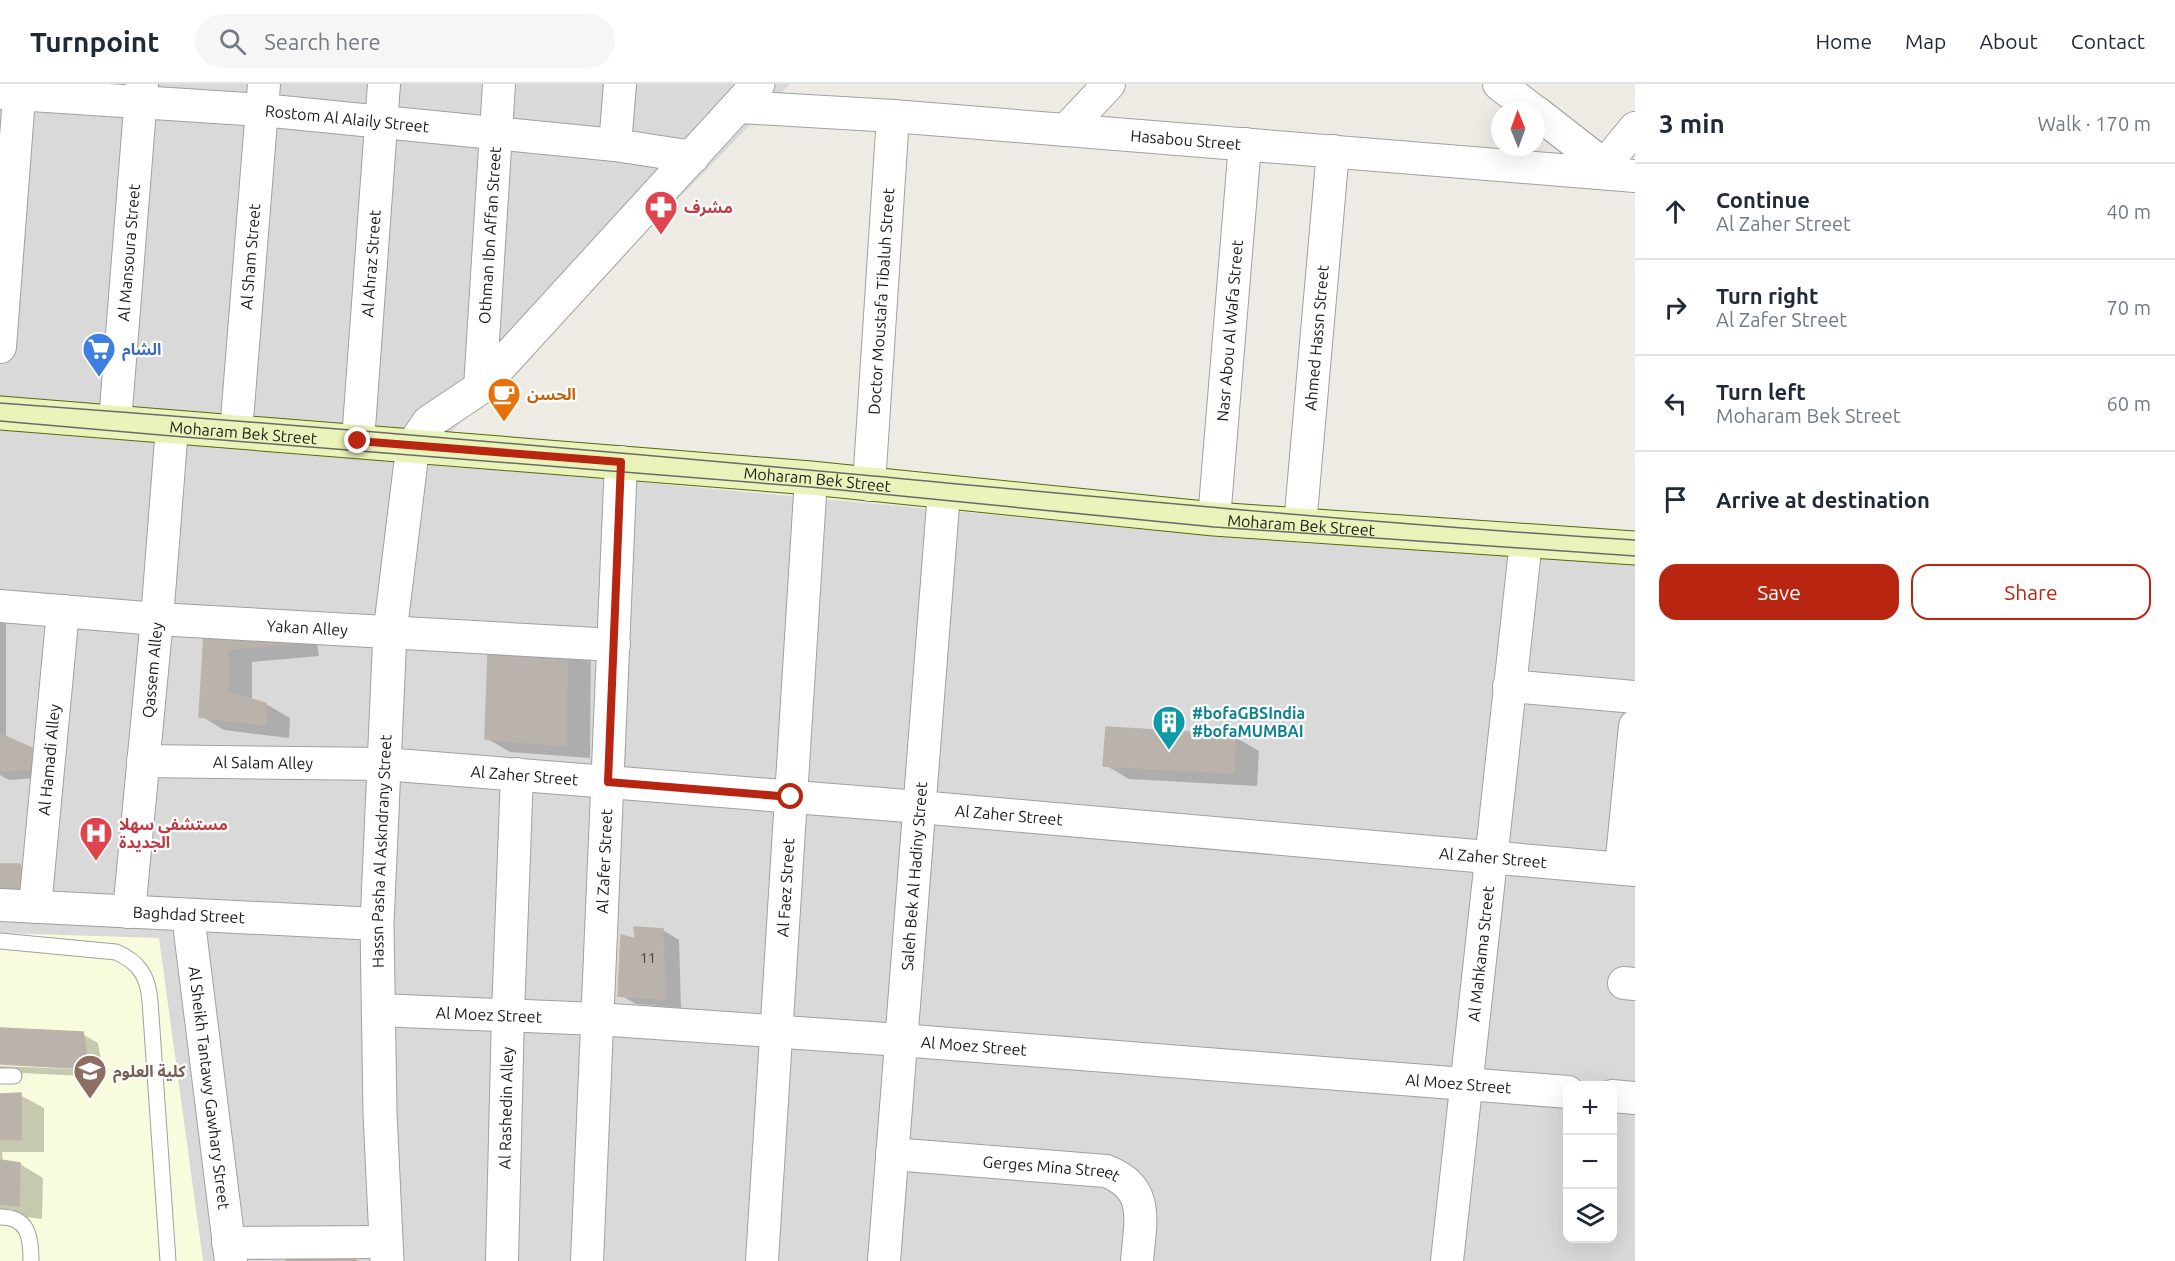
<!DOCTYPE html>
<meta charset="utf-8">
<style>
body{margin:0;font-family:Ubuntu,"Noto Sans Arabic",sans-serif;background:#f6f6f7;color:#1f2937}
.controls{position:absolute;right:18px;bottom:18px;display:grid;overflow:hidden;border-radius:12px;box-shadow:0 6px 24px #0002}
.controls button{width:54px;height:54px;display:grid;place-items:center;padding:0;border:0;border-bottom:2px solid #e0e1e3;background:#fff;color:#1f2937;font:30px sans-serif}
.compass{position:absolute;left:1491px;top:18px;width:54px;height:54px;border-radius:50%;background:#fff;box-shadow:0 6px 24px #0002;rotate:359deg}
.stop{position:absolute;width:18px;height:18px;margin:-14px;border:4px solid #b82511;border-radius:50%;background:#fff}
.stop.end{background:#b82511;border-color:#fff;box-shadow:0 2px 6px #0008}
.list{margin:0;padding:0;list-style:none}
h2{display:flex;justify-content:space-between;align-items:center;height:78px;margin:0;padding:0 24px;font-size:26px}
h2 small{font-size:20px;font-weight:400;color:#747a83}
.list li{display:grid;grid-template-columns:39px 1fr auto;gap:18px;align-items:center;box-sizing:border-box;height:96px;padding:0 24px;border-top:2px solid #e0e1e3}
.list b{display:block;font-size:22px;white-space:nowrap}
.list p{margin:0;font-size:20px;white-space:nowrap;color:#747a83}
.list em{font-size:20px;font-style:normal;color:#747a83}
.actions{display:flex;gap:12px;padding:18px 24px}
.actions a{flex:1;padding:14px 0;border:2px solid #b82511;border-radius:18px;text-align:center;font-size:21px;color:#b82511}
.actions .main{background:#b82511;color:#fff}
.icon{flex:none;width:33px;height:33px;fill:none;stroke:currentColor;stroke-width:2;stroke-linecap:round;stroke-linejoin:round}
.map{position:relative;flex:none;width:1635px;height:1177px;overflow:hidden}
header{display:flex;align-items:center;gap:36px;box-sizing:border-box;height:84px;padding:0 30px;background:#fff;border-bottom:2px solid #e0e1e3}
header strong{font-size:28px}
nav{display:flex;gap:33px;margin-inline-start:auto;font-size:21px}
.search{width:420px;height:54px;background:#f6f6f7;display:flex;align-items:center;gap:15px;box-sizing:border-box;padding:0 21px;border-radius:33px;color:#747a83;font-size:22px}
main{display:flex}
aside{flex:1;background:#fff}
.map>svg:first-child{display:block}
.residential{fill:#dad9d9;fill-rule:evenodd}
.education{fill:#f8fcdd}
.shadow{fill:#0003}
.building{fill:#b9b3ac;stroke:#bdb3a7;stroke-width:1.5}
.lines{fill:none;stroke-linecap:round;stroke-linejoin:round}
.service-casing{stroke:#a0a0a0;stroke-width:17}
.minor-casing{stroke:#a0a0a0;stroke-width:34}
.tertiary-casing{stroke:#a0a0a0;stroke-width:35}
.secondary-casing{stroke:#54690e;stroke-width:35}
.service{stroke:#fff;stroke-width:15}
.minor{stroke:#fff;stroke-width:32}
.tertiary{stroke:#fff;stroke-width:33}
.secondary{stroke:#eaf3ba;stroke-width:33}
.tram{stroke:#6a6a6a;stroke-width:1.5}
.route{stroke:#b82511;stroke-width:8}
.labels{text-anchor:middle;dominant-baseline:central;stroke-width:4.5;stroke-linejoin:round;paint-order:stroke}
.number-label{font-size:14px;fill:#434240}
.street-label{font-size:16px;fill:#1c1c1c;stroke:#fff}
.health-label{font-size:16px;font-weight:bold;fill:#be3a42;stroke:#fff;text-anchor:start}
.shop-label{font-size:16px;font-weight:bold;fill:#366cbe;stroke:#fff;text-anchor:start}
.food-label{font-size:16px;font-weight:bold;fill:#c56008;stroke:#fff;text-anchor:start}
.culture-label{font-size:16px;font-weight:bold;fill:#0d838f;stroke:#fff;text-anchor:start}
.education-label{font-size:16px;font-weight:bold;fill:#785e54;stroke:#fff;text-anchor:start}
</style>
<header>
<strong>Turnpoint</strong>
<div class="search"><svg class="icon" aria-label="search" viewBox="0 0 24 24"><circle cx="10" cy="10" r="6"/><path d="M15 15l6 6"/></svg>Search here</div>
<nav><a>Home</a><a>Map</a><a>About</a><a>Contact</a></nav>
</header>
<main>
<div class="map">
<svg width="1635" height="1177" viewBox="0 0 1635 1177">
<rect width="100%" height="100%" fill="#edebe3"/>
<path class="residential" d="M0 0H790L422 378 1297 459 1635 475V1177H0ZM1568 1002H1612V1154H1568Z"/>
<path class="education" d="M0 849 159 854 203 1177H0Z"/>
<g class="shadow">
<path d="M0 537 6 540V654L48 674V693L9 696 0 691Z"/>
<path d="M567 546 591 559 590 674 510 668 486 654Z"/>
<path d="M205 549 316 552 319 572 252 578V617L266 620 290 634 289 654 224 646 201 632Z"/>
<path d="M1235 653 1259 667 1257 702 1129 695 1105 681Z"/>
<path d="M0 753V781L20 782 44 796 0 817Z"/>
<path d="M663 846 679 856 681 924 636 920 620 911 636 857Z"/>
<path d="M0 945 82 950 98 959 104 993 0 988V982L96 986V983L0 979Z"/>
<path d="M20 1011 44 1024V1068H2L3 1078 20 1080 43 1094 42 1135 0 1130V1012Z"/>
</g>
<g class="building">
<path d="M489 539 567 544 566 662 485 655Z"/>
<path d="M204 549 296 559 228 565V609L266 619V641L199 633Z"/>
<path d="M1106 643 1235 651 1234 689 1103 682Z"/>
<path d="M0 650 32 664V685L0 687Z"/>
<path d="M0 780H20L24 806 0 805Z"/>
<path d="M634 843 663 845 665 915 618 912 621 851 635 855Z"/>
<path d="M0 944 83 948 89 985 0 980Z"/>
<path d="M21 1009V1056L0 1055V1010Z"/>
<path d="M0 1076 20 1079 19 1122 0 1120Z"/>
<path d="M286 1169 355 1170 356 1177H286Z"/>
</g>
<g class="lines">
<g class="service-casing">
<g id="service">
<path d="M0 857 116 868C139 878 148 892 150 917L168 1177"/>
<path d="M0 992H14"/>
<path d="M0 1133C29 1133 31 1154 31 1177"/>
</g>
</g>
<g class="minor-casing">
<g id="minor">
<path d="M1499 0 1534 27"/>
<path id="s1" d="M0 9 262 26 615 61 693 73"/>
<path id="s2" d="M739 23 893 32 1635 92"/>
<path d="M1536 28 1604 81"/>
<path d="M1066 46 1109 0"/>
<path d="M615 61 620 0"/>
<path d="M1598 89 1635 44"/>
<path d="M0 263 20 0"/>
<path id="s3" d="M480 304 499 0"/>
<path id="s4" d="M115 338 142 0"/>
<path id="s5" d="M236 348 264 0"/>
<path id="s6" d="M358 357 384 0"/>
<path id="s7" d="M869 401 893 32"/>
<path id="s8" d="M1214 435 1245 60"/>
<path id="s9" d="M1300 441 1333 67"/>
<path id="s10" d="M0 522 157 535 614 561"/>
<path d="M1509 602 1635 613"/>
<path id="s11" d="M143 677 384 680 919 723 1635 786"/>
<path d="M1621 784 1635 642"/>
<path id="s12" d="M0 821 377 840"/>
<path id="s13" d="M35 823 63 527"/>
<path id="s14" d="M129 828 157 535 172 343"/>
<path id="s15" d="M188 831 231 1177"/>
<path d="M1624 899 1635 900"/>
<path id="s16" d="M378 926 597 935 900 956 1568 1008"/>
<path d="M1612 1012 1635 1014"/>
<path id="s17" d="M892 1070 1106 1087C1151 1104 1140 1138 1137 1177"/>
<path d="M228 1159 386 1158"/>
<path id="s18" d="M502 1177 508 930 517 690"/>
<path id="s19" d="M587 1177 621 378"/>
<path id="s20" d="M762 1177 811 394"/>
<path id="s21" d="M884 1177 944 408"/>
<path id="s22" d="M1447 1177 1526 457"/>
</g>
</g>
<g class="tertiary-casing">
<g id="tertiary">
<path id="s23" d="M387 1177 380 1029 377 840 390 548 413 361 429 338 480 304 758 0"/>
</g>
</g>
<g class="secondary-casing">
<g id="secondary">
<path id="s24" d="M0 329 811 394 1214 435 1635 464"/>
</g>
</g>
<use href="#service" class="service"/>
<use href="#minor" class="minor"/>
<use href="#tertiary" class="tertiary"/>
<use href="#secondary" class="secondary"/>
<g class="tram">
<path d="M0 319C288 340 575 364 863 391 1120 415 1377 440 1635 456"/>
<path d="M0 337 172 352 810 403 1214 443 1635 472"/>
</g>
</g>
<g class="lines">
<path class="route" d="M358 357 621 378 608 698 791 713"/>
</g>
<defs>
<g id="pharmacy-pin" transform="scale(1.725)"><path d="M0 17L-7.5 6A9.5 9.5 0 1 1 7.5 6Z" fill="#e0444e" stroke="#fff"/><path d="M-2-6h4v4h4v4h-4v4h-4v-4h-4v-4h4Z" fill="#fff"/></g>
<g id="supermarket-pin" transform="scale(1.725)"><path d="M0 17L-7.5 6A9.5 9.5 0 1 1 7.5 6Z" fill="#3f7fe0" stroke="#fff"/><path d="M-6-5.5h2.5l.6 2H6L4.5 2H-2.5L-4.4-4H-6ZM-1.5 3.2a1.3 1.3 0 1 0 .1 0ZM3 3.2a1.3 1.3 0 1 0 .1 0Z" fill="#fff"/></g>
<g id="cafe-pin" transform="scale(1.725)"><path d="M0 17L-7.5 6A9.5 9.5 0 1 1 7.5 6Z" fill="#e8710a" stroke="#fff"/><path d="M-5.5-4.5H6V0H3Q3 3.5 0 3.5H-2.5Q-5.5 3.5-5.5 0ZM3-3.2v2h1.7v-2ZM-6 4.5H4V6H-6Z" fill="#fff"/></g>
<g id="building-pin" transform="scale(1.725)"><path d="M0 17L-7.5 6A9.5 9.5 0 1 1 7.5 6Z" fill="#0f9aa8" stroke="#fff"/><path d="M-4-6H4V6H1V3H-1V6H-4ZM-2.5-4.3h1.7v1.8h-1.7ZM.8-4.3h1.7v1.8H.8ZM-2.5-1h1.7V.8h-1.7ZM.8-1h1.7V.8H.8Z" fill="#fff"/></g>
<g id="hospital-pin" transform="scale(1.725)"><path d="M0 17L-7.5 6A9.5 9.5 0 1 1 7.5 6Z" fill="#e0444e" stroke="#fff"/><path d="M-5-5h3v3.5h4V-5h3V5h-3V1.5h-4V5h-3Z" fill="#fff"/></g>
<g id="university-pin" transform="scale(1.725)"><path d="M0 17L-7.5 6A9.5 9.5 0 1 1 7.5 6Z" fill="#8d6e63" stroke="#fff"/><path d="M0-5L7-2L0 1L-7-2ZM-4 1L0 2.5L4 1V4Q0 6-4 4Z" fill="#fff"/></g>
</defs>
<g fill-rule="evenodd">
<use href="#pharmacy-pin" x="661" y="123"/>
<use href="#supermarket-pin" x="99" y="265"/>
<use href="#cafe-pin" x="504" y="310"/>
<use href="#building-pin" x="1169" y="638"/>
<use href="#hospital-pin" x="96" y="749"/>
<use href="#university-pin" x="90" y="987"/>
</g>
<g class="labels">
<g class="number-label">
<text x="648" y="874">11</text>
</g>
<g class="street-label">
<text stroke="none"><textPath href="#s1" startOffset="348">Rostom Al Alaily Street</textPath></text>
<text stroke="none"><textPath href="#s2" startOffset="448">Hasabou Street</textPath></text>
<text stroke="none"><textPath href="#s3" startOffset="153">Othman Ibn Affan Street</textPath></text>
<text stroke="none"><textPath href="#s4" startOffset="170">Al Mansoura Street</textPath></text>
<text stroke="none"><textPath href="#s5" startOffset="176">Al Sham Street</textPath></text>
<text stroke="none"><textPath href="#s6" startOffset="178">Al Ahraz Street</textPath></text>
<text stroke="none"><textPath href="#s7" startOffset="184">Doctor Moustafa Tibaluh Street</textPath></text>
<text stroke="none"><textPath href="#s8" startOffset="189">Nasr Abou Al Wafa Street</textPath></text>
<text stroke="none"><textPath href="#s9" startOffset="188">Ahmed Hassn Street</textPath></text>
<text stroke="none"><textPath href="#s24" startOffset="244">Moharam Bek Street</textPath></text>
<text stroke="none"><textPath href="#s24" startOffset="820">Moharam Bek Street</textPath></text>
<text stroke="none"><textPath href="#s24" startOffset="1306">Moharam Bek Street</textPath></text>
<text stroke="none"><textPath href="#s10" startOffset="308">Yakan Alley</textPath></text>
<text stroke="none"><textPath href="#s14" startOffset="243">Qassem Alley</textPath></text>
<text stroke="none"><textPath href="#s13" startOffset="148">Al Hamadi Alley</textPath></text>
<text stroke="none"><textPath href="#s11" startOffset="120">Al Salam Alley</textPath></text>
<text stroke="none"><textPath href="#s11" startOffset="382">Al Zaher Street</textPath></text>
<text stroke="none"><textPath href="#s11" startOffset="868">Al Zaher Street</textPath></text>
<text stroke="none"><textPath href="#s23" startOffset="410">Hassn Pasha Al Askndrany Street</textPath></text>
<text stroke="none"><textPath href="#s11" startOffset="1354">Al Zaher Street</textPath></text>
<text stroke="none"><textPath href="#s19" startOffset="400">Al Zafer Street</textPath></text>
<text stroke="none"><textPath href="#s21" startOffset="386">Saleh Bek Al Hadiny Street</textPath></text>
<text stroke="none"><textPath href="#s20" startOffset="374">Al Faez Street</textPath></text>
<text stroke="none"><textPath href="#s12" startOffset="189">Baghdad Street</textPath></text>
<text stroke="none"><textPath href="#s22" startOffset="309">Al Mahkama Street</textPath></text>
<text stroke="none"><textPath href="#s16" startOffset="111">Al Moez Street</textPath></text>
<text stroke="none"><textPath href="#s16" startOffset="597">Al Moez Street</textPath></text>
<text stroke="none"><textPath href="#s16" startOffset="1083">Al Moez Street</textPath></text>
<text stroke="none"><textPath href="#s15" startOffset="174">Al Sheikh Tantawy Gawhary Street</textPath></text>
<text stroke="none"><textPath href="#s18" startOffset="153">Al Rashedin Alley</textPath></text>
<text stroke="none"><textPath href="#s17" startOffset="160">Gerges Mina Street</textPath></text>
</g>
<g class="health-label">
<text x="684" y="123">مشرف</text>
<text x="119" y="740">مستشفى سهلا<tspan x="119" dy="18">الجديدة</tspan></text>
</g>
<g class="shop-label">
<text x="122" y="265">الشام</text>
</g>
<g class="food-label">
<text x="527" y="310">الحسن</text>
</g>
<g class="culture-label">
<text x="1192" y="629">#bofaGBSIndia<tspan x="1192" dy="18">#bofaMUMBAI</tspan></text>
</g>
<g class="education-label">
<text x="113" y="987">كلية العلوم</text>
</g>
</g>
</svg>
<div class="controls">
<button>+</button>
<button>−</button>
<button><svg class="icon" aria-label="layers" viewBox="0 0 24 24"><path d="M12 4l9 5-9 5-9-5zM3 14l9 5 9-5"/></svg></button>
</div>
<svg class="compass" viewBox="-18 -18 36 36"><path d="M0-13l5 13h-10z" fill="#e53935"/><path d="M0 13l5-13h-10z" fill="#747a83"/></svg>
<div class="stop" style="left:791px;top:713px"></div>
<div class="stop end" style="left:358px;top:357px"></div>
</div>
<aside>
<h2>3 min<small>Walk · 170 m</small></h2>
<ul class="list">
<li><svg class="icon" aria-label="ahead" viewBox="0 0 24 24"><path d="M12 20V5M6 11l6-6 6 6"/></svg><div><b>Continue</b><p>Al Zaher Street</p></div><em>40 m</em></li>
<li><svg class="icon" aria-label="right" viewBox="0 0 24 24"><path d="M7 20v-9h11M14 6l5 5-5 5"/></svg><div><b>Turn right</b><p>Al Zafer Street</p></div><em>70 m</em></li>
<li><svg class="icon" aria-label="left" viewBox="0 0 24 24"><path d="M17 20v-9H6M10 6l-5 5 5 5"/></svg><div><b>Turn left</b><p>Moharam Bek Street</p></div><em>60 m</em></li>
<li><svg class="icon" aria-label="arrive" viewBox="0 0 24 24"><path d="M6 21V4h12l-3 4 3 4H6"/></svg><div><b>Arrive at destination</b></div></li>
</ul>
<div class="actions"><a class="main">Save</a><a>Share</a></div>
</aside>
</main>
